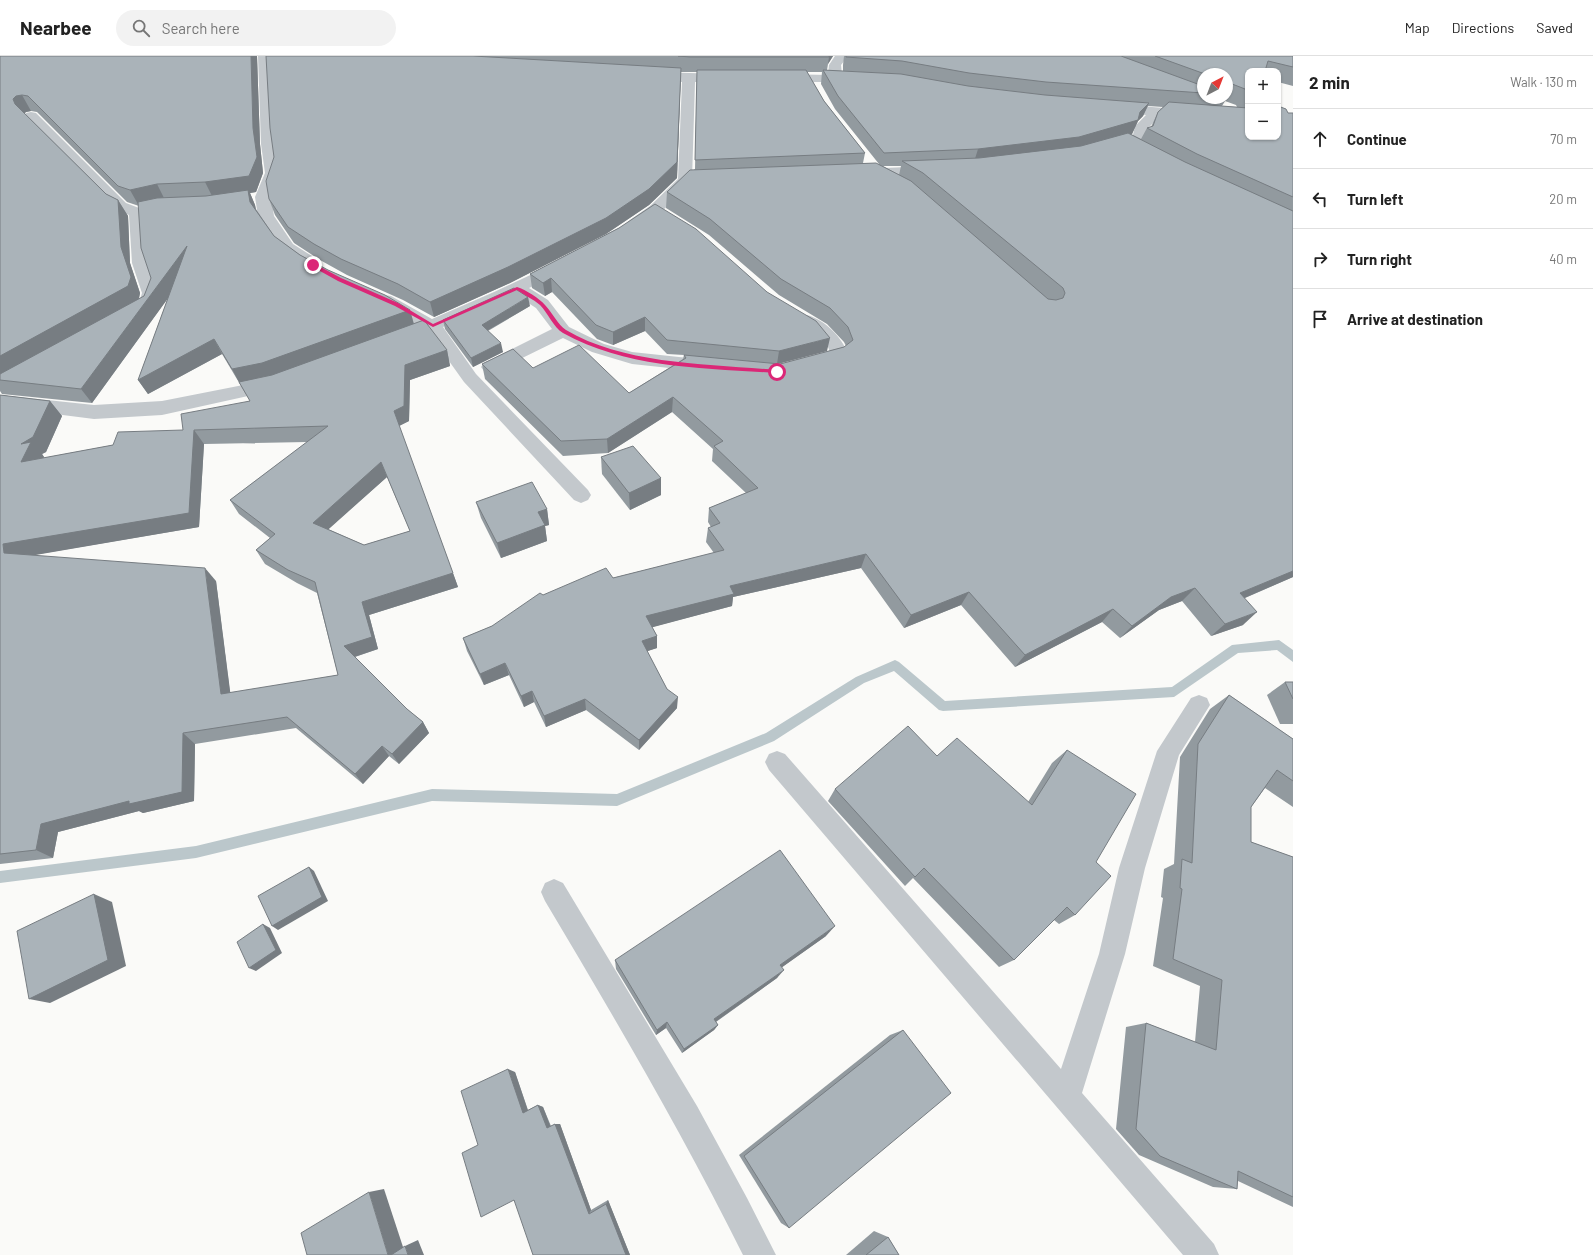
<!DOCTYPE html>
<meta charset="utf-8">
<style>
body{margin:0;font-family:Barlow,sans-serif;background:#f2f2f2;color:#222}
.controls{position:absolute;right:12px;top:12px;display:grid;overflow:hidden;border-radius:8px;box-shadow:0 1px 3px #0004}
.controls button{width:36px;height:36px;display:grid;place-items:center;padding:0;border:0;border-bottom:1px solid #e0e0e0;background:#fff;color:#222;font:20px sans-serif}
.compass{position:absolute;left:1197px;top:12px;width:36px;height:36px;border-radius:50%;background:#fff;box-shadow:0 1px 3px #0004;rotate:42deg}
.stop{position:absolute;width:12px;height:12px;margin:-9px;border:3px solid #db2777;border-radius:50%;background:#fff}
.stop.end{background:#db2777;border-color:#fff;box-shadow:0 1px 4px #0008}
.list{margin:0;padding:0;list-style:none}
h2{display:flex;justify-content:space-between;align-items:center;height:52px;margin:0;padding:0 16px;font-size:17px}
h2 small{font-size:13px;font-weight:400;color:#767676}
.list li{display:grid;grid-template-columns:26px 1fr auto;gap:12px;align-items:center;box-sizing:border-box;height:60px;padding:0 16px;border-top:1px solid #e0e0e0}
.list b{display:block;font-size:15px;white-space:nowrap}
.list em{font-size:13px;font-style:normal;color:#767676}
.icon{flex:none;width:22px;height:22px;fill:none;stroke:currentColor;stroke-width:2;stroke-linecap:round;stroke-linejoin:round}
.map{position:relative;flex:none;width:1293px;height:1199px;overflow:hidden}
header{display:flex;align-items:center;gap:24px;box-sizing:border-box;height:56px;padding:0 20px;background:#fff;border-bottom:1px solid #e0e0e0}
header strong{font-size:19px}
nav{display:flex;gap:22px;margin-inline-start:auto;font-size:14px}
.search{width:280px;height:36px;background:#f2f2f2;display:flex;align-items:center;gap:10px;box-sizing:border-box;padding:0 14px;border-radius:22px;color:#767676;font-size:15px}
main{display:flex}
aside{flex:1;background:#fff}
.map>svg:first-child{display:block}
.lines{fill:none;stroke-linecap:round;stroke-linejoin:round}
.stream{fill:#bbc7cb;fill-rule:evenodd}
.street{fill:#c3c8cc;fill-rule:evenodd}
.wall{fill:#929a9f;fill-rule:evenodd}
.shaded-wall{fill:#777d82}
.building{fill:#aab3b9;stroke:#777d82;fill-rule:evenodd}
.route{fill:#db2777}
</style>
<header>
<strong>Nearbee</strong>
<div class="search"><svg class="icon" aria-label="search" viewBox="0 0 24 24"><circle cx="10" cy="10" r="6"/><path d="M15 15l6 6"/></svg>Search here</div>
<nav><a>Map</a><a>Directions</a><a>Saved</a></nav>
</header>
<main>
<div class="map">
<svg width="1293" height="1199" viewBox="0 0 1293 1199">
<rect width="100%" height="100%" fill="#fafaf8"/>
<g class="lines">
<path class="stream" d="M1279 584 1293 594V606L1277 594 1238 597 1174 641 943 655 939 654 894 615 864 627 774 685 617 750 432 745 196 802 0 827V815L196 790 432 733 617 738 766 677 856 621 895 604 899 606 945 645 1172 631 1232 589Z"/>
<g class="street">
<path d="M258 0H270L275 88 279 117 271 141 274 160 293 188 315 202 317 206 315 210 309 211 303 210 281 194 258 160 255 141 265 117 261 88Z"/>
<path d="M835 0H848L841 9 842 19 856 20 858 23 856 26H782L777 25 775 22 777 19 782 18 828 19 829 9Z"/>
<path d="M652 16 727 18 732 19 734 22 732 25 727 26H695L692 124C684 136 652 166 639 171 635 172 633 171 630 170L627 167 630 164 650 150 678 123 682 26 647 23 645 20 647 17Z"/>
<path d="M1116 48 1248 59V67L1160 60 1149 71 1144 85 1110 94 1105 93 1103 90 1105 87 1133 79 1135 70 1146 59 1111 55 1109 52 1111 49Z"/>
<path d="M31 56 36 57 126 147 139 152 169 145 174 147 177 150 174 153 145 160 148 207 158 237 152 254 137 260 131 258 129 254 131 250 139 247 142 237 132 207 129 159 116 153 26 63 24 60 26 57Z"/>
<path d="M930 110 935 111 937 114 935 117 862 121 857 120 855 117 857 114 862 113Z"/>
<path d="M558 206 564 207 566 211 564 215 529 232 548 244 569 271 604 288 632 296 707 304 713 306 716 310 713 314 707 316 632 308 592 296 563 282 496 315 490 317 484 315 481 311 484 307 552 273 536 252 516 239 443 271 476 318 588 434 591 439 588 444 581 447 574 444 464 326 429 277 401 287 395 285 392 281 395 277 417 269 379 248 377 244 379 240 385 239 391 240 432 263 494 236Z"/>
<path d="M807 259C825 264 842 281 848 298 842 308 820 313 810 310L807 306 810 302 830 296 828 291 820 283 801 269 799 265 801 261Z"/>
<path d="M274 323 280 325 283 329 280 333 162 359 94 363 0 351V339L94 349 162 345Z"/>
<path d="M1199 639 1207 642 1210 649 1179 699 1145 812 1125 898 1082 1037 1214 1188 1219 1199H1183L769 714 765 706 769 698 777 695 785 698 1061 1013 1099 898 1119 812 1157 695 1191 642Z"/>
<path d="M554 823 563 827 697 1050 747 1142 776 1199H743C683 1078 614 961 545 845L541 836 545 827Z"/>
</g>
</g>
<g class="wall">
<path d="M0 0H257L260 88 263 117 256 136 250 137 255 149 256 153 274 180 300 199 328 214 410 254 414 268 447 294 450 310 410 324 409 365 399 370 458 531 369 559 378 593 355 601 407 653 423 666 429 677 399 708 389 700 363 728 296 672 195 688 194 745 143 757 139 755 58 776 53 802 9 807 0 808V339L50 345 62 360 46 396 42 398 44 401 43 402 113 389 183 374 250 345 222 298 148 338 138 324 168 242 92 347 2 338 0 335ZM31 55 37 56 127 146 139 150 151 222 144 240 139 243 140 237 130 207 128 160 118 144 106 138 24 57 26 56ZM307 386 230 444 239 458 270 482 256 494 265 508 297 527 317 537 338 619 230 637 216 525 33 499 199 471 204 388ZM387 421 410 475 364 489 328 473Z"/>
<path d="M266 0H833L828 8 827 14 843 15V9L844 0H1293V30L1278 26V15H1248V81L1288 57H1293V521L1245 542 1243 569 1211 580 1182 545 1159 554 1120 582 1102 566 1015 611 961 549 904 572 861 512 733 541 732 550 652 571 657 580V592L647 595 677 652 639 694 586 654 546 671 534 646 524 651 509 619 484 629 467 595 463 582 492 570 543 539 714 497 706 486 708 472 711 471 708 466 709 452 746 437 712 405 713 393 672 356 608 397 563 400 485 323 482 308 533 312 629 337 683 303 684 299 667 298 645 275 613 289 597 283 552 236 545 240 532 232 530 218 619 172 827 295 778 308H780L844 291 846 290 844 286 827 268 779 239 709 179 666 152 667 136 695 113 697 16H681L677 122 649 149 606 178 510 227 434 261 403 244 347 219 320 204 294 187 275 159 269 143 274 101ZM807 16H822L821 28 835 53 879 108 863 107 865 97 824 45ZM1203 18H1227V42H1203ZM1225 45 1236 49 1237 51 1222 50ZM1148 50 1163 51 1158 56 1151 71 1147 72 1141 83 1131 78H1132L1138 65 1143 60ZM883 110H901L899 119Z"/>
<path d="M530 250 488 275 503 296 473 311 445 273 443 264Z"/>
<path d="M601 401 661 422V439L630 454 602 418Z"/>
<path d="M476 446 547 453 549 469 545 470 547 485 501 502 481 462Z"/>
<path d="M1285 626H1293V668H1280L1267 639Z"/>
<path d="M1229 639 1293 683V751L1265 732 1251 751V786L1293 801V1151L1238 1125 1237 1133 1213 1131 1139 1099 1116 1073 1126 971 1146 967 1195 986 1200 930 1153 910 1163 842 1161 841 1164 813 1174 808 1180 701 1210 653Z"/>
<path d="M1067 694 1096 806 1075 859 1059 868 1054 864 1014 904 999 911 913 822 905 830 828 745 835 733 937 700 1028 746 1052 707Z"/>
<path d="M826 880 782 911 777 922 716 966 718 969 714 974 682 997 666 972 656 979 616 913 615 904Z"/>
<path d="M903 974 789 1172 781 1167 739 1099 890 979Z"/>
<path d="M515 1016 528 1054 538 1049 543 1051 551 1070 555 1068H560L591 1154 608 1144 630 1199 514 1145 478 1089Z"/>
<path d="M874 1175 888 1181 899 1199H846Z"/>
</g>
<g class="shaded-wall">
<path d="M251 0H257L260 88 263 117 256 136 250 137 255 149 257 161 213 142 205 126 253 72Z"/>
<path d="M829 0H833L828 8 829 1Z"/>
<path d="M681 12 677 122 649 149 606 178 510 227 434 261 430 246Z"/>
<path d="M22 39 31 55 26 56 23 59 15 48 13 43 16 40Z"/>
<path d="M1149 47 1143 60 1138 65 1132 78 1073 95 974 106 978 93 1140 56Z"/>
<path d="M157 128 165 144 139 150 130 134Z"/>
<path d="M118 144 128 160 130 207 140 237 138 246 0 322V300Z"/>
<path d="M187 190 195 205 92 347 81 333Z"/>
<path d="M551 222 552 236 545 240 543 227Z"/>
<path d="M528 241 530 250 483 277 482 269Z"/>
<path d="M410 254 414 269 270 322 240 328 232 313Z"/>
<path d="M645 261V275L613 289V276Z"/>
<path d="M830 282 827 295 777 308 779 295Z"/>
<path d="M214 283 222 298 148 338 138 324Z"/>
<path d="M501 287 503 296 473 311 471 302Z"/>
<path d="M447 294 450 310 410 324 409 365 399 370 394 355 405 309Z"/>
<path d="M673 341 672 356 608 397 607 383Z"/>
<path d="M50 345 62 360 46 396 42 398 44 401 35 421 21 406V388Z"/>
<path d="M194 374 204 388 199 471 18 502 4 497 3 488Z"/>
<path d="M381 406 387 421 321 480 313 467Z"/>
<path d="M661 422V439L630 454 629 437Z"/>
<path d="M547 453 549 469 545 470 547 485 501 502 497 487 538 456Z"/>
<path d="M866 498 861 512 733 541 732 550 646 573V560L730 530Z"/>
<path d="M205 512 216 525 232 650 221 638Z"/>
<path d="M1293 515V521L1226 550 1240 537Z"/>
<path d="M453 517 458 531 369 559 378 593 351 602 344 590 362 546Z"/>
<path d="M1195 532 1182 545 1159 554 1120 582 1132 570 1171 541Z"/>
<path d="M969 536 961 549 904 572 911 559Z"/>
<path d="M1113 553 1102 566 1015 611 1025 599Z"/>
<path d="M1257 556 1243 569 1211 580 1225 568Z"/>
<path d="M657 580V592L642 597V585Z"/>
<path d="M505 607 509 619 484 629 480 618Z"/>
<path d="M532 635 534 646 524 651 521 640Z"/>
<path d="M678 641 677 652 639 694V684Z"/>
<path d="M585 643 586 654 546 671 544 660Z"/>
<path d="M423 666 429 677 399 708 392 698Z"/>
<path d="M183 677 195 688 194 745 143 757 139 755 58 776 53 802 36 794 41 768Z"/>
<path d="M382 690 389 700 363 728 355 718Z"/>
<path d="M309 811 314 815 328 845 278 874 272 870Z"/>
<path d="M94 838 112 846 126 910 50 947 29 943Z"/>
<path d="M263 868 270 872 282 897 256 915 249 912Z"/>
<path d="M835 870 826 880 774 917 780 909Z"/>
<path d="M784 914 777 922 711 969 714 963Z"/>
<path d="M667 966 666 972 656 979 657 974Z"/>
<path d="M718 969 714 974 682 997 684 993Z"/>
<path d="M508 1013 515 1016 529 1058 523 1057Z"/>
<path d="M538 1049 543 1051 551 1072H547Z"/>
<path d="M555 1068H560L591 1154 589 1158Z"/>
<path d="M384 1133 404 1194 392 1199H388L369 1136Z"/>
<path d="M608 1144 630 1199H626L606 1148Z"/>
<path d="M418 1184 424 1199H408L405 1190Z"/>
</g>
<g class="building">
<path d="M0 0H251L253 72 257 101 249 120 205 126 157 128 130 134 118 130 28 40 22 39 16 40 13 43 15 48 106 138 118 144 121 191 131 221 128 230 0 300Z"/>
<path d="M266 0H473L681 12 677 106 649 133 606 162 508 211 430 246 398 228 341 203 314 188 288 171 269 143 266 125 274 101 270 72Z"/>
<path d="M678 0H829V1H690Z"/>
<path d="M846 0H1121L1203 30V37L1046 26 969 17 902 5 846 1Z"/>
<path d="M1155 0H1293V11L1268 5 1265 15H1248V41H1246L1247 36 1245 33 1227 26V18H1205Z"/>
<path d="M697 14H806L824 45 865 97 695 104Z"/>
<path d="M823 14 901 18 968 30 1045 39 1149 47 1140 56 1138 64 1079 81 978 93 884 97 838 40Z"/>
<path d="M1169 46 1248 52V81H1278V50L1286 53 1288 57H1293V141L1197 98 1147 72 1153 70 1158 56Z"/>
<path d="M1128 77 1185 106 1293 155V515L1240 537 1257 556 1225 568 1195 532 1171 541 1132 570 1113 553 1025 599 969 536 911 559 866 498 730 530 734 538 646 560 657 580 642 585 667 633 678 641 639 684 585 643 544 660 532 635 521 640 505 607 480 618 463 582 492 570 540 537 543 539 606 512 613 522 724 494 708 472 720 467 709 452 758 432 714 390 723 385 673 341 607 383 561 385 482 308 513 293 533 312 579 289 629 337 686 302 684 299 780 308 844 291 853 284 848 271 830 252 781 223 710 163 667 136 690 114 876 107 911 125 1048 243 1056 244 1063 242 1065 237 1063 232 923 117 902 105 979 102 1081 90Z"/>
<path d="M248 134 250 146 274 180 300 199 328 214 385 239 410 254 262 307 232 313 214 283 138 324 187 190 81 333 0 324V318L144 240 151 222 141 192 138 146 157 142 206 140Z"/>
<path d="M655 148 696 173 767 236 816 265 830 282 779 295 667 284 645 261 613 276 596 269 551 222 543 227 530 218 619 172Z"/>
<path d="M514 232 528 241 482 269 501 287 471 302 443 264Z"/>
<path d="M424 264 447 294 405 309 404 350 394 355 453 517 362 546 372 581 344 590 407 653 423 666 392 698 382 690 355 718 287 661 183 677 182 736 129 748V745L41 768 36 794 0 798V339L50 345 33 381 21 388 31 386 21 406 113 389 118 376 183 374 181 358 250 345 239 326 272 319ZM328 370 230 444 275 478 256 494 288 514 315 526 338 619 221 638 205 512 4 497 3 488 189 457 194 374ZM381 406 410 475 364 489 313 467Z"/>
<path d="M633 390 661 422 629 437 601 401Z"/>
<path d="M532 426 547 453 538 456 545 469 497 487 476 446Z"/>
<path d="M1285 626H1293V643Z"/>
<path d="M1229 639 1293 683V725L1277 714 1251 751V786L1293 801V1141L1238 1115 1237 1133 1160 1100 1136 1073 1146 967 1216 994 1222 924 1173 903 1182 833 1180 832 1182 803 1192 807 1198 688Z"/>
<path d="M908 670 937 700 957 682 1032 749 1067 694 1136 738 1096 806 1111 820 1075 859 1067 851 1014 904 924 812 915 821 835 733Z"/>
<path d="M780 794 835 870 780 909 784 914 714 963 718 969 684 993 667 966 657 974 615 904Z"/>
<path d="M309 811 322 841 272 870 258 840Z"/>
<path d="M94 838 108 904 29 943 17 875Z"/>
<path d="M263 868 276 894 249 912 237 886Z"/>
<path d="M903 974 951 1037 789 1172 744 1100Z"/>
<path d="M508 1013 523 1057 538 1049 547 1072 555 1068 589 1158 606 1148 626 1199H533L514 1144 481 1161 462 1097 478 1089 461 1035Z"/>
<path d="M369 1136 388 1199H307L301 1177Z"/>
<path d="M888 1181 899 1199H866Z"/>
<path d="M405 1190 408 1199H391Z"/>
</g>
<path class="route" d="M311 208H315L341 222 398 247 433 268 517 231C526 234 539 242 545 249 552 256 558 269 566 274 625 309 710 308 777 314L779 316 777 317C705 312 628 313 563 277 553 271 548 257 540 249 533 243 524 239 517 234L433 271 395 250 338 225 311 210Z"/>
</svg>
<div class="controls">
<button>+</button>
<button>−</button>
</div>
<svg class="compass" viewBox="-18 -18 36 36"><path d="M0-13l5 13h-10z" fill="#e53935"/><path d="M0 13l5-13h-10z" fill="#767676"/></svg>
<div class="stop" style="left:777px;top:316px"></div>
<div class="stop end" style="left:313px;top:209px"></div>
</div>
<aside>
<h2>2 min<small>Walk · 130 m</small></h2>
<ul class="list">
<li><svg class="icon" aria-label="ahead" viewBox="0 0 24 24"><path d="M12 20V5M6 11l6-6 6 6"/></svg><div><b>Continue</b></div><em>70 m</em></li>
<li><svg class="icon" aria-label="left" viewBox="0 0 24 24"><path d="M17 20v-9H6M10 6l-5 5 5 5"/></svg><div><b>Turn left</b></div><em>20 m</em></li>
<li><svg class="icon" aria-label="right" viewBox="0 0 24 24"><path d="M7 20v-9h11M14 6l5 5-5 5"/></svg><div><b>Turn right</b></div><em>40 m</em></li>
<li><svg class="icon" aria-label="arrive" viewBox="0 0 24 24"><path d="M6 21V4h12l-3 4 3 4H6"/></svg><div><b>Arrive at destination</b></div></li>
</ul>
</aside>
</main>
